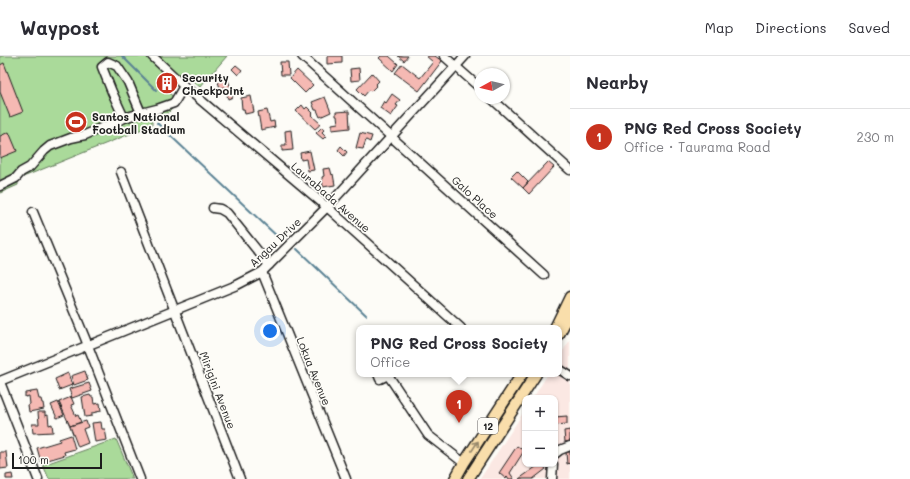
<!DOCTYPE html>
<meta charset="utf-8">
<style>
body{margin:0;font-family:Mali,sans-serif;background:#f2f2f3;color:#2b2b33}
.controls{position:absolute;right:12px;bottom:12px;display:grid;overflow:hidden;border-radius:8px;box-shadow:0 1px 3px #0004}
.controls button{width:36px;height:36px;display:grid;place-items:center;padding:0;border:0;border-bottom:1px solid #e1e1e2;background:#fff;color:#2b2b33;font:20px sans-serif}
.compass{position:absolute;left:474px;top:12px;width:36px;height:36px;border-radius:50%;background:#fff;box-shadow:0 1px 3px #0004;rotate:262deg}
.scale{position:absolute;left:12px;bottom:10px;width:90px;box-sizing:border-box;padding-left:4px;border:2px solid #1c1c1c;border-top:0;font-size:11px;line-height:14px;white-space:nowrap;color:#1c1c1c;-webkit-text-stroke:3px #fdfcf7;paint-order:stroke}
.you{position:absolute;left:270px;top:275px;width:14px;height:14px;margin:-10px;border:3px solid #fff;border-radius:50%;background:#1a73e8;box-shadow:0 0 0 6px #1a73e833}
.badge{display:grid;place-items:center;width:26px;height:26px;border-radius:50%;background:#c8321e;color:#fff;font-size:13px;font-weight:700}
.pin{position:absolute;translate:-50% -33px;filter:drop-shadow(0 1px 2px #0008)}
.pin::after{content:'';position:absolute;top:21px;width:14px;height:12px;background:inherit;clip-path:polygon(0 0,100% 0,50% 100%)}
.popup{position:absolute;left:356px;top:269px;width:206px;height:52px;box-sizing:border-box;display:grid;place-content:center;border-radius:8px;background:#fff;filter:drop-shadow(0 1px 3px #0005);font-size:13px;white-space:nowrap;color:#7c7c81}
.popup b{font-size:15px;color:#2b2b33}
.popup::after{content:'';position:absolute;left:50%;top:100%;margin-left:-8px;border:8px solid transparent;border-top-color:#fff}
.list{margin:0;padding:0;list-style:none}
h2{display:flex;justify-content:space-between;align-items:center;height:52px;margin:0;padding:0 16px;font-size:17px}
h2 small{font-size:13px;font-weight:400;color:#7c7c81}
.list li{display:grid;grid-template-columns:26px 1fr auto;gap:12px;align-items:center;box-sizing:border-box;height:56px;padding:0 16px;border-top:1px solid #e1e1e2}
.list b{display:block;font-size:15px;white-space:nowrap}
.list p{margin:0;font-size:13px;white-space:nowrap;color:#7c7c81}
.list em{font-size:13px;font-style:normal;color:#7c7c81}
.map{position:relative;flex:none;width:570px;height:423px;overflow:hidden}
header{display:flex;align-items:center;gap:24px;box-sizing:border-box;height:56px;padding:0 20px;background:#fff;border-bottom:1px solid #e1e1e2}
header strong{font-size:19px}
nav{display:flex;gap:22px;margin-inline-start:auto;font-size:14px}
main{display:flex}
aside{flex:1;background:#fff}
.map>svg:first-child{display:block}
.built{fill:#fbe8e3}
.green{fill:#aada9a;stroke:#637b5b}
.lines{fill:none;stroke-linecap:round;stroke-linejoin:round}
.stream{stroke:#5a8294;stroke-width:2}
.building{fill:#f5b9b3;stroke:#1c1c1c}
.minor-casing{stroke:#1c1c1c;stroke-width:11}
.major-casing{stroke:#1c1c1c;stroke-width:13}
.minor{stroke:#fdfcf7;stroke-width:8}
.major{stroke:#f9deab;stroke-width:10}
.oneway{stroke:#96876b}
.labels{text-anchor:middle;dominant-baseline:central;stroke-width:3.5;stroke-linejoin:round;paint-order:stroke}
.shield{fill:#fdfcf7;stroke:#605f5e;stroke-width:1}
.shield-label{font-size:10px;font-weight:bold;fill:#1c1c1c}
.poi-label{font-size:11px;font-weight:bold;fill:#1c1c1c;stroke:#fdfcf7;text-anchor:start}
.street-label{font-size:11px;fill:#1c1c1c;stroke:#fdfcf7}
</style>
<header>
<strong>Waypost</strong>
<nav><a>Map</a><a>Directions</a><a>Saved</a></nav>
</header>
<main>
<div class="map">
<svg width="570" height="423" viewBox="0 0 570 423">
<rect width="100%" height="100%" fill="#fdfcf7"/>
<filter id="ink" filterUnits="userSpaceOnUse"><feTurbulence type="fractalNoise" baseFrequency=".025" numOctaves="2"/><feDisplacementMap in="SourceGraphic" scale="8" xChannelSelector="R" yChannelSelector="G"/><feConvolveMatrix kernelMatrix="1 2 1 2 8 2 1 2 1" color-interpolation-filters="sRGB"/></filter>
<g filter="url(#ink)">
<path class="built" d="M570 284V423H480L525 354V408H555V342H533L548 318H559V301Z"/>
<g class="green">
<path d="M0 0H227L200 31 188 21 167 34 178 47 163 62 160 58 152 59V69L23 121 18 126V129L0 137Z"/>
<path d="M116 383 133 423H49L43 409Z"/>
</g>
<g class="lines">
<g class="stream">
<path d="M122 0 156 34"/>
<path d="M157 67 281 184"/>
<path d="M297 193 366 259"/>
</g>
</g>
<g class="building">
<path d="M327 0H342V7L327 8Z"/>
<path d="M381 0H389L398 8 393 15 379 2Z"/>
<path d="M398 0H408L404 5Z"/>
<path d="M426 0H435L442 5 419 35 395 17 402 8 420 22 433 6Z"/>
<path d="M280 6H288L289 19H281Z"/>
<path d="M4 7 23 56 10 61 0 36V9Z"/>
<path d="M236 9 242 14 238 19 232 13Z"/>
<path d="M359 12 360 24 351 25 350 13Z"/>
<path d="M297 14 313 29 305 37 290 22Z"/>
<path d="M163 17 169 22 163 27 158 22Z"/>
<path d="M372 17 379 25 376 28 377 29 371 35 369 34 364 40 357 33Z"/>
<path d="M228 23 233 41 228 43 225 31 220 32 218 26Z"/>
<path d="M392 38 400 44 396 49 398 50 391 60 380 52 384 45 386 47Z"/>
<path d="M251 40 254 56 245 58 244 53H242L241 42Z"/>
<path d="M325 41 331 56 320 61 317 54H315L312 46Z"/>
<path d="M302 49 305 53 307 51 313 57 311 59 321 68 315 73 296 55Z"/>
<path d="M267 54 270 66 274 65 275 71 261 74 258 56Z"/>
<path d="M349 55 350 72 332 74V68L338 67 337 60H336V56Z"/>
<path d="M322 71 324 74 322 76 326 80 323 83 316 77Z"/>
<path d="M291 74 293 94 282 95V89H286L285 75Z"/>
<path d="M9 76 17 95 0 102V80Z"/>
<path d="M360 77 372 80 370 86 366 84 363 93 356 92Z"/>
<path d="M341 90 347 96 344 100 338 94Z"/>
<path d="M310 95 314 114 308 115 306 103 301 104 300 97Z"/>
<path d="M548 106 554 111 529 138 523 132Z"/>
<path d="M330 112 332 119 333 118 335 129 323 131 322 121 324 120 323 113Z"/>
<path d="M517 115 528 126 523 132 511 121Z"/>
<path d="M85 315 88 324 74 329 71 320Z"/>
<path d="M68 317 72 329 59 334 55 323Z"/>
<path d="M89 327 92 335 72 342 69 333Z"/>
<path d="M37 335 39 343H41L42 347H43L44 353 29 356 28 349 30 348 29 340 25 341V337Z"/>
<path d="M90 339 91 341H93L94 348 100 347 101 355 92 357V360L85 361 82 341Z"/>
<path d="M71 341 74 348 71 349 76 360 78 359 81 366 70 370 59 346Z"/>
<path d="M58 346 64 359 57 362 51 349Z"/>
<path d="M38 356H45V360L48 359 49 369 52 368 53 376 33 377 32 368H39Z"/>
<path d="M567 360V368L555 369V361Z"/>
<path d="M86 365 88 371 83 373 88 387 78 391 70 370Z"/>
<path d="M101 366 102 373H105L107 384 95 386 92 367Z"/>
<path d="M570 374V385L565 386 564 375Z"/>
<path d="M71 379 75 393 64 396 65 399 41 406 37 392 60 385 59 383Z"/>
<path d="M517 390 524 395 510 417 514 423H509L507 420 506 423 499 417Z"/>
<path d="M0 396H6L8 412 0 413Z"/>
<path d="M566 396H570V407L567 408Z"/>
<path d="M540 408H542L546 413 533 423H519Z"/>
<path d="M12 418 13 423H6V419Z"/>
</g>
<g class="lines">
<g class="minor-casing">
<g id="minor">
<path d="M152 0 184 30 327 151 461 272"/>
<path d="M302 0 544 219"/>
<path d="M444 0 480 32"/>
<path d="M491 42 570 114"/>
<path d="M124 62 112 36 102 11 108 6 117 10 128 26 141 57"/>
<path d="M121 116 240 423"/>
<path d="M0 130 16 122 21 116 30 111 44 95 50 90 71 82 85 79 124 62 141 57 157 53 174 47 184 30"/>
<path d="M213 152 220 153 227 157 269 209"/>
<path d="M33 156 85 282 140 423"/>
<path d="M262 216 346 423"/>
<path d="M559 313 570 320"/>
<path d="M378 318 380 323 388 319 428 379 464 407"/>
<path d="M0 325 237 229 262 216 327 151 465 0"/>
<path d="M0 326 38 423"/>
<path d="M555 398 560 394 570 390"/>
<path d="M552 423 553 408"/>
</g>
</g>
<g class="major-casing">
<g id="major">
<path d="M555 272 570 241"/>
<path d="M559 278 570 257"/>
<path d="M455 423 464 407 522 318"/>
<path d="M468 423 536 318"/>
</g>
</g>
<use href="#minor" class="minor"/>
<use href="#major" class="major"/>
</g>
<defs><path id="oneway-shaft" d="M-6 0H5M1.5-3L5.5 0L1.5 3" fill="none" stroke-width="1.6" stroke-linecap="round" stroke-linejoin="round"/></defs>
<use class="oneway" href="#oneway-shaft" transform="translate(475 390) rotate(-57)"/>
</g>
<defs>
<g id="building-disc" transform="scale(1.15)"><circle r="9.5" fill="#c8321e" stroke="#fdfcf7"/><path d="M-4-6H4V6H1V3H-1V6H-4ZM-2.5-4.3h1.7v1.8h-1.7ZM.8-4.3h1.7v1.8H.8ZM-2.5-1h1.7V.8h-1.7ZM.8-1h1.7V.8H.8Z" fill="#fff"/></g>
<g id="stadium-disc" transform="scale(1.15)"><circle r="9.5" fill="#c8321e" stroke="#fdfcf7"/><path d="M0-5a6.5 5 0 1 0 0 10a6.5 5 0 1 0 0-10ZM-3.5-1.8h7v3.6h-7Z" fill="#fff"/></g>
</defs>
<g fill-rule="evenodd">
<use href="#building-disc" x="167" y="27"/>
<use href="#stadium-disc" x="76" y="66"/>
</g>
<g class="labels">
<rect class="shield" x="478" y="362" width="20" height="16" rx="3"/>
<g class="shield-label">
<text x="488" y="370">12</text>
</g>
<g class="poi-label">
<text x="182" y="21">Security<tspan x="182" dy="13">Checkpoint</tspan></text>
<text x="92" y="60">Santos National<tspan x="92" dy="13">Football Stadium</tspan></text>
</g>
<g class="street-label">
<text transform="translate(331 141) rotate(41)">Laurabada Avenue</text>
<text transform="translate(475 141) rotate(42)">Galo Place</text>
<text transform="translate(275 186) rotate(-43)">Angau Drive</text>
<text transform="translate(314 315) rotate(68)">Lokua Avenue</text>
<text transform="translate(218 334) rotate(69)">Mirigini Avenue</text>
</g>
</g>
</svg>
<div class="controls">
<button>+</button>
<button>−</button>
</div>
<svg class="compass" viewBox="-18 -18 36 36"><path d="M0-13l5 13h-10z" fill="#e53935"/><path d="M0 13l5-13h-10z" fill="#7c7c81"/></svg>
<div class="scale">100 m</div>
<div class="you"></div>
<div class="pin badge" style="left:459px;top:367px">1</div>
<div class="popup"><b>PNG Red Cross Society</b>Office</div>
</div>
<aside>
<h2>Nearby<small></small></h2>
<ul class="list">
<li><span class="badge">1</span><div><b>PNG Red Cross Society</b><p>Office · Taurama Road</p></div><em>230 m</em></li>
</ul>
</aside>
</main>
